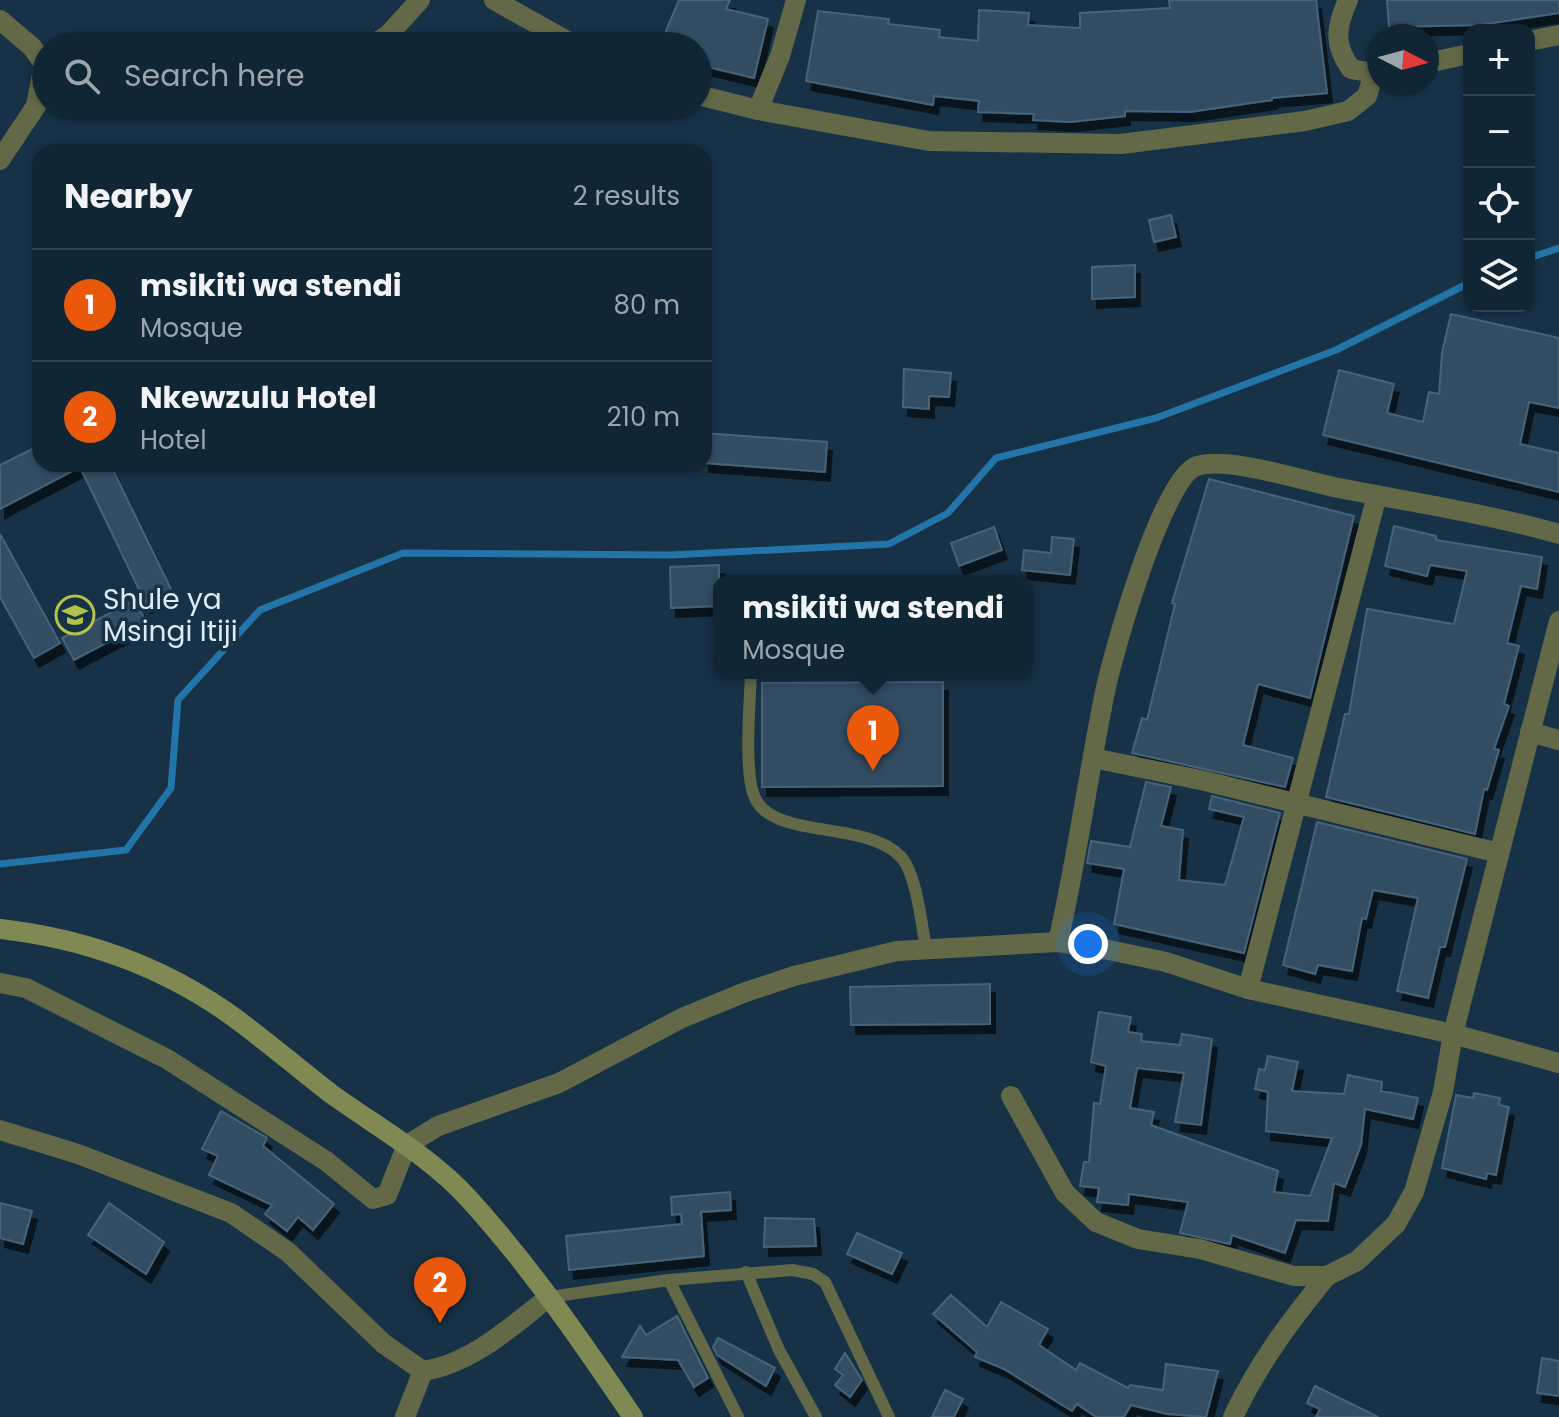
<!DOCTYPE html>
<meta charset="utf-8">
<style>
body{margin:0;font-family:Poppins,sans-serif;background:#1e3240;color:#f1f3f6}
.controls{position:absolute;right:24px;top:24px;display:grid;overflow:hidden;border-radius:16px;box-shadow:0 2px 6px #0004}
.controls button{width:72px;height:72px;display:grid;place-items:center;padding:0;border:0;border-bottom:2px solid #30434f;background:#112634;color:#f1f3f6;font:40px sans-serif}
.compass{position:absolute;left:1367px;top:24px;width:72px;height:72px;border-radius:50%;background:#112634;box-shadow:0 2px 6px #0004;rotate:96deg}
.you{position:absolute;left:1088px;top:944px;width:28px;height:28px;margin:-20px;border:6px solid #fff;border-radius:50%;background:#1a73e8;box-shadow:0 0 0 12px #1a73e833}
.badge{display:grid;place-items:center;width:52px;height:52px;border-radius:50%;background:#ea580c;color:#fff;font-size:26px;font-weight:700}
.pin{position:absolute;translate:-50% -66px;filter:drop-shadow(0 2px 4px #0008)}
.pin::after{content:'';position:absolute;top:42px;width:28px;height:24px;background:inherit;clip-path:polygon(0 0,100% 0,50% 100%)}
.popup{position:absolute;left:713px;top:575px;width:320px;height:104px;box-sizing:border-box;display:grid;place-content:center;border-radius:16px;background:#112634;filter:drop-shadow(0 2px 6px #0005);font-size:26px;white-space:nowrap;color:#9ca5ac}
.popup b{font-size:30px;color:#f1f3f6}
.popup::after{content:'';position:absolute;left:50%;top:100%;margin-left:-16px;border:16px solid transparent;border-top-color:#112634}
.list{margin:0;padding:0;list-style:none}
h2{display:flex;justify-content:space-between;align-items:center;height:104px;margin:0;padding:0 32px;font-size:34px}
h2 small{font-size:26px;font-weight:400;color:#9ca5ac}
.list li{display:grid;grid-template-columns:52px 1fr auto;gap:24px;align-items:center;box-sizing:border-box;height:112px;padding:0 32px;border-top:2px solid #30434f}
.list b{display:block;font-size:30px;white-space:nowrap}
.list p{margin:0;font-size:26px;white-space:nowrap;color:#9ca5ac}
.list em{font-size:26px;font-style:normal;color:#9ca5ac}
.icon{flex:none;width:44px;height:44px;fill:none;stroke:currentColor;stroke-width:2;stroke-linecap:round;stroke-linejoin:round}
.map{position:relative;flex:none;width:1559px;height:1417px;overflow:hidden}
.search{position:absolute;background:#112634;box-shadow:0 2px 6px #0004;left:32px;top:32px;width:680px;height:88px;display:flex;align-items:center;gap:20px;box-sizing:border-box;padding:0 28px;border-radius:44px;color:#9ca5ac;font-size:30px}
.panel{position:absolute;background:#112634;box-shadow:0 2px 6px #0004;left:32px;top:144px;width:680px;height:328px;border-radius:24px}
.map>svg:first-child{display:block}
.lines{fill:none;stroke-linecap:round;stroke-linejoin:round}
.stream{stroke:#2374a9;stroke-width:7}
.building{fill:#314d62;stroke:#466379;stroke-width:2;filter:url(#shadow)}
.service{stroke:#636947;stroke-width:12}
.minor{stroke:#636947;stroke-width:20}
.secondary{stroke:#808952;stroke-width:20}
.labels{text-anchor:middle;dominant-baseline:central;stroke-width:7;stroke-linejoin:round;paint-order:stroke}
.poi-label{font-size:28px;fill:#dcecf9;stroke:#173246;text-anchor:start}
</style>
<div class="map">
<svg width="1559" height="1417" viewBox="0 0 1559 1417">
<defs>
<filter id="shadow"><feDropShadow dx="5" dy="9" stdDeviation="0" flood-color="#0009"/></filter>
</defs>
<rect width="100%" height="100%" fill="#173246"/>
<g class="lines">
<g class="stream">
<path d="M1529 258 1559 248"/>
<path d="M0 864 126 850 171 788 178 700 260 610 403 553 671 555 889 544 948 513 996 458 1156 418 1336 350 1469 283"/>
</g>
</g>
<g class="building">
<path d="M679 0H730L726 9 768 19 754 78 704 66 708 59 698 54V46H680L663 38Z"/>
<path d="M1169 0H1316L1327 93 1272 98V100L1190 112 1125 111V116L1070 122 1033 120 1034 114 978 112 979 101 934 96 933 105 806 81 818 11 889 19 888 24 940 30 939 37 978 41 979 10 1029 13 1028 25 1080 28V13L1170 8Z"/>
<path d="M1387 0H1559V13L1480 25 1389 27Z"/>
<path d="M1171 215 1176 237 1154 242 1149 220Z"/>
<path d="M1135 265V297L1092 299V267Z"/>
<path d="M1451 314 1559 338V408L1529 402 1520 444 1559 453V492L1323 435 1339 370 1394 384 1387 413 1423 422 1429 392 1439 394 1442 353Z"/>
<path d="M904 369 951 373 949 397 929 396V409L903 407Z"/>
<path d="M704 433 827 442 825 472 704 463Z"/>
<path d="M40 445V464H110L172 591 146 604 80 467 0 509V465Z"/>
<path d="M1209 479 1354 516 1310 698 1258 684 1243 745 1293 758 1285 787 1132 753 1142 718 1147 720 1175 604 1172 603Z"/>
<path d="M1394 526 1436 536V540L1542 557 1537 589 1521 586 1507 643 1519 646 1504 704 1509 706 1494 749 1499 750 1487 790 1484 789 1475 834 1326 797 1345 714H1349L1367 609 1454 624 1467 571 1430 565 1427 576 1385 566Z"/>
<path d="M994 527 1002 550 959 566 951 543Z"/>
<path d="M0 534 60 643 34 658 0 597Z"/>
<path d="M1052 537 1074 539 1070 575 1022 570 1024 550 1051 553Z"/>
<path d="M719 565V606L671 608 670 567Z"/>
<path d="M135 600 146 622 74 660 62 638Z"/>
<path d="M943 682V786L762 787V683Z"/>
<path d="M1146 782 1171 787 1161 826 1183 830 1179 880 1225 885 1244 817 1209 809 1212 796 1280 813 1244 953 1114 924 1124 869 1087 863 1091 841 1130 847Z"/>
<path d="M1317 822 1467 859 1445 947H1440L1428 998 1397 991 1418 898 1373 890 1366 919 1362 918 1352 971 1318 965 1315 974 1283 965Z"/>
<path d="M990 984V1024L851 1025 850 987Z"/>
<path d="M1099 1012 1131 1017 1128 1032 1142 1034 1141 1041 1180 1045 1182 1034 1212 1039 1201 1125 1175 1122 1184 1073 1137 1068 1130 1108 1154 1112 1151 1125 1278 1171 1274 1192 1310 1196 1332 1138 1266 1131 1268 1092 1255 1089 1259 1069 1265 1070 1268 1056 1298 1062 1292 1091 1344 1094 1348 1075 1382 1082 1381 1091 1418 1098 1413 1119 1365 1109 1361 1145 1345 1187 1334 1183 1328 1221 1296 1220 1285 1253 1232 1235 1230 1244 1180 1233 1188 1202 1129 1194 1128 1205 1097 1202 1099 1188 1080 1186 1084 1162H1089L1094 1103 1100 1104 1106 1066 1091 1062Z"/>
<path d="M1474 1093 1500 1098 1499 1105 1509 1107 1496 1175 1487 1173 1486 1179 1442 1168 1456 1095 1473 1098Z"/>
<path d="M221 1111 267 1138 263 1146 334 1204 313 1230 298 1217 287 1231 265 1214 272 1205 209 1175 218 1156 202 1149Z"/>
<path d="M730 1192 731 1210 701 1212 704 1256 569 1270 566 1236 682 1224 681 1214 672 1215 671 1197Z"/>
<path d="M0 1203 32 1211 23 1244 0 1238Z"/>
<path d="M109 1203 164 1242 146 1274 88 1235Z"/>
<path d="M765 1218 814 1219 816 1246 764 1247Z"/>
<path d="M857 1233 902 1253 892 1274 847 1254Z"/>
<path d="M951 1295 987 1327 1001 1302 1048 1329 1039 1345 1076 1370 1080 1363 1128 1388 1130 1385 1163 1390 1166 1364 1218 1371 1206 1417 1167 1414 1131 1405 1124 1417H1096L1077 1404 1072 1411 1004 1369 975 1357 977 1352 933 1314Z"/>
<path d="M677 1316 708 1378 694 1387 678 1360 622 1357 640 1326 646 1335Z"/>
<path d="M718 1338 775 1368 766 1386 717 1355 713 1347Z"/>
<path d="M845 1353 862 1380 850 1397 835 1385 843 1375 835 1369Z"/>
<path d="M1542 1358 1559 1361V1396L1537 1393Z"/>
<path d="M1315 1386 1378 1417H1316L1320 1409 1307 1403Z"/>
<path d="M945 1390 963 1399 954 1417H932Z"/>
</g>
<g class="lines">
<g class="service">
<path d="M751 673C750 702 743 777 756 800 777 839 866 821 900 856 916 871 922 926 926 949"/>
<path d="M746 1272 779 1350 816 1417"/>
<path d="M669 1280 738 1417"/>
<path d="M549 1297 669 1280 792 1270 813 1274 825 1282 889 1417"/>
</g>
<g class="minor">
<path d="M494 0 576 46"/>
<path d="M1348 0C1336 27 1333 44 1351 69L1379 74"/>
<path d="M0 20 32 47 44 64 36 106 0 160"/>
<path d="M1529 41 1559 35"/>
<path d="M370 46 388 35 420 0"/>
<path d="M1427 63 1469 54"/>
<path d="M698 95 758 110 929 141 1121 144 1305 121 1348 111 1367 96 1373 76"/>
<path d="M758 110 780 56 796 0"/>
<path d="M1530 732 1559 740"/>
<path d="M1093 758 1205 781 1499 853"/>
<path d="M1058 942C1077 859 1088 775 1105 692 1113 653 1163 476 1197 466 1226 456 1301 480 1334 487 1409 502 1485 513 1559 534"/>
<path d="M0 983 26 988 167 1059 326 1161 373 1199 387 1195 407 1145 438 1126 559 1083 682 1018 743 993 794 976 897 951 1058 942 1109 950 1166 962 1248 989 1453 1034 1559 1063"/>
<path d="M1248 989 1377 495"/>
<path d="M1011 1096 1065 1193 1096 1222 1138 1239 1200 1249 1294 1276H1327L1357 1261 1396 1224 1414 1192 1443 1092 1453 1034 1559 621"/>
<path d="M0 1130 78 1154 231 1213 288 1252 384 1344 423 1371C471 1364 511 1327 549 1297"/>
<path d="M405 1417 423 1371"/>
<path d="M1233 1417C1258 1364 1290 1321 1327 1276"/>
</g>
<path class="secondary" d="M0 929C80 938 158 965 225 1011 261 1036 295 1066 330 1093 377 1127 430 1156 469 1199 530 1266 582 1342 633 1417"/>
</g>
<defs>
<g id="school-ring" transform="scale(2)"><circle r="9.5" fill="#173246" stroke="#b2c24b" stroke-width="1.5"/><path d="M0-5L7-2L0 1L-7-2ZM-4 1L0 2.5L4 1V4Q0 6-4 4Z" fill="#b2c24b"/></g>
</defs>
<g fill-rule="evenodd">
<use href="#school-ring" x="75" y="615"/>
</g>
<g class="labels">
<g class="poi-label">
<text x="103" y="599">Shule ya<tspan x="103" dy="32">Msingi Itiji</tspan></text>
</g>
</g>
</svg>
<div class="controls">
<button>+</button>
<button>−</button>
<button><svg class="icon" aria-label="locate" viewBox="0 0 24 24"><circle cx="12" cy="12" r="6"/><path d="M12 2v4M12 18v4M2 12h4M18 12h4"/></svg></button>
<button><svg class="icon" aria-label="layers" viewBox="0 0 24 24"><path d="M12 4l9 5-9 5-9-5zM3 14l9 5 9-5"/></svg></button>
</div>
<svg class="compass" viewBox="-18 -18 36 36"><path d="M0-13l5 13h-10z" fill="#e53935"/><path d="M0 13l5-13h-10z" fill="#9ca5ac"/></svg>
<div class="you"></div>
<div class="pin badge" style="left:873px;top:771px">1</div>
<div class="popup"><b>msikiti wa stendi</b>Mosque</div>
<div class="pin badge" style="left:440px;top:1323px">2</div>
<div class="search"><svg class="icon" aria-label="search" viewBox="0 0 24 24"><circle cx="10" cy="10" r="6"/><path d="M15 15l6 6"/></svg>Search here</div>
<section class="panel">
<h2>Nearby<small>2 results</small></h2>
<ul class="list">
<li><span class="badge">1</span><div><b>msikiti wa stendi</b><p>Mosque</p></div><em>80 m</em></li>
<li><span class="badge">2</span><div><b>Nkewzulu Hotel</b><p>Hotel</p></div><em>210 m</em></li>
</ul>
</section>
</div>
